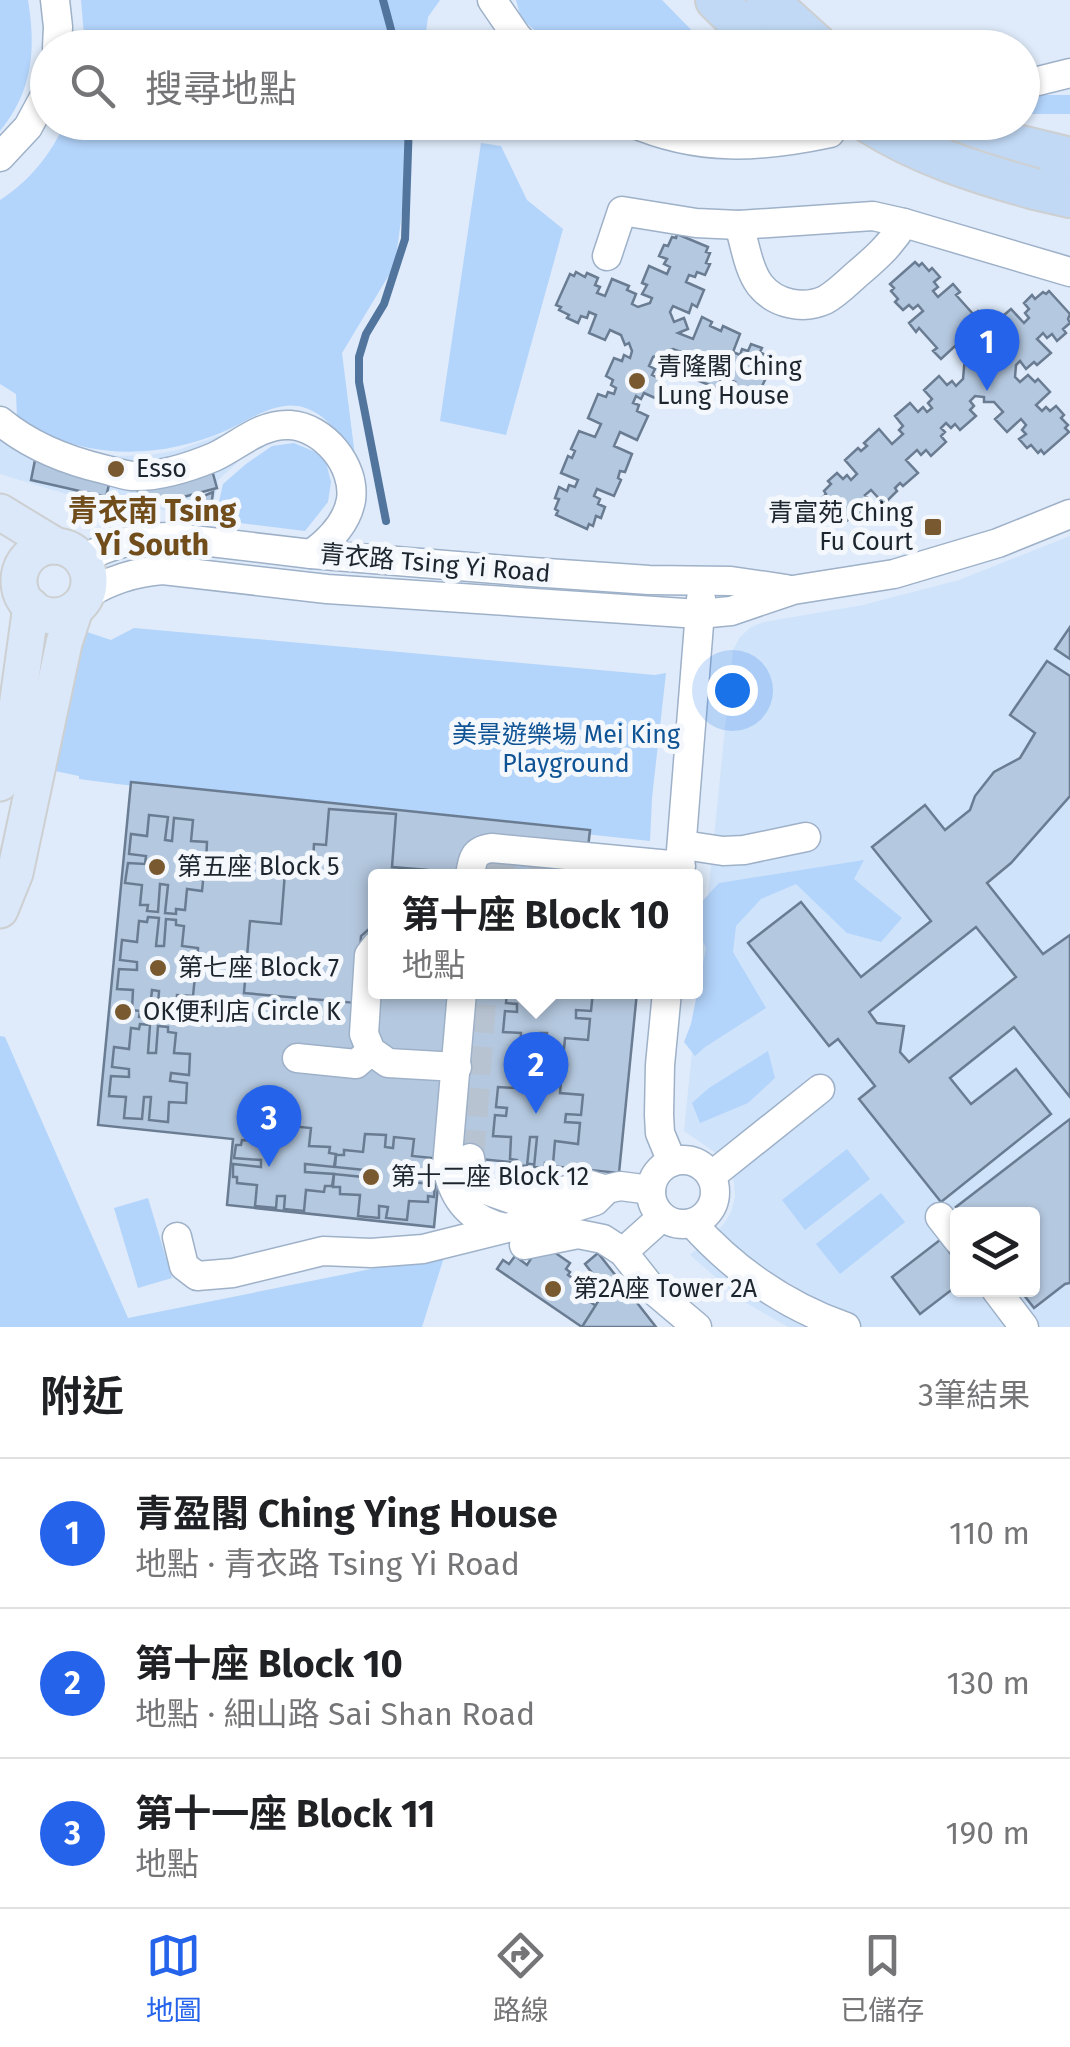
<!DOCTYPE html>
<html lang="zh-TW">
<meta charset="utf-8">
<style>
body{margin:0;font-family:"Fira Sans","Noto Sans TC",sans-serif;background:#f2f2f2;color:#202124}
.controls{position:absolute;right:30px;bottom:30px;display:grid;overflow:hidden;border-radius:10px;box-shadow:0 2px 8px #0004}
.controls button{width:90px;height:90px;display:grid;place-items:center;padding:0;border:0;border-bottom:2px solid #e0e0e0;background:#fff;color:#202124;font:50px sans-serif}
.you{position:absolute;left:732px;top:690px;width:35px;height:35px;margin:-25px;border:8px solid #fff;border-radius:50%;background:#1a73e8;box-shadow:0 0 0 15px #1a73e833}
.badge{display:grid;place-items:center;width:65px;height:65px;border-radius:50%;background:#2563eb;color:#fff;font-size:32px;font-weight:700}
.pin{position:absolute;translate:-50% -82px;filter:drop-shadow(0 2px 5px #0008)}
.pin::after{content:'';position:absolute;top:52px;width:35px;height:30px;background:inherit;clip-path:polygon(0 0,100% 0,50% 100%)}
.popup{position:absolute;left:368px;top:869px;width:335px;height:130px;box-sizing:border-box;display:grid;place-content:center;border-radius:10px;background:#fff;filter:drop-shadow(0 2px 8px #0005);font-size:32px;white-space:nowrap;color:#757577}
.popup b{font-size:38px;color:#202124}
.popup::after{content:'';position:absolute;left:50%;top:100%;margin-left:-20px;border:20px solid transparent;border-top-color:#fff}
.list{margin:0;padding:0;list-style:none}
h2{display:flex;justify-content:space-between;align-items:center;height:130px;margin:0;padding:0 40px;font-size:42px}
h2 small{font-size:32px;font-weight:400;color:#757577}
.list li{display:grid;grid-template-columns:65px 1fr auto;gap:30px;align-items:center;box-sizing:border-box;height:150px;padding:0 40px;border-top:2px solid #e0e0e0}
.list b{display:block;font-size:38px;white-space:nowrap}
.list p{margin:0;font-size:32px;white-space:nowrap;color:#757577}
.list em{font-size:32px;font-style:normal;color:#757577}
.icon{flex:none;width:55px;height:55px;fill:none;stroke:currentColor;stroke-width:2;stroke-linecap:round;stroke-linejoin:round}
.map{position:relative;flex:none;width:1070px;height:1327px;overflow:hidden}
.search{position:absolute;background:#fff;box-shadow:0 2px 8px #0004;left:30px;right:30px;top:30px;height:110px;display:flex;align-items:center;gap:25px;box-sizing:border-box;padding:0 35px;border-radius:55px;color:#757577;font-size:38px}
.sheet{height:580px;background:#fff}
nav{display:flex;justify-content:space-around;align-items:center;box-sizing:border-box;height:140px;border-top:2px solid #e0e0e0;background:#fff;font-size:28px;color:#757577}
nav a{display:grid;justify-items:center;gap:5px}
nav .on{color:#2563eb}
.map>svg:first-child{display:block}
.built{fill:#cfe3fb;fill-rule:evenodd}
.green{fill:#b3d4fb}
.lines{fill:none;stroke-linecap:round;stroke-linejoin:round}
.stream{stroke:#52759e;stroke-width:8}
.building{fill:#b4c8df;stroke:#6a7c92;stroke-width:2.5;fill-rule:evenodd}
.minor-tunnel{stroke:#b8c3d1;stroke-width:28;stroke-dasharray:28 14;stroke-linecap:butt}
.minor-casing{stroke:#9eb1c8;stroke-width:31}
.major-casing{stroke:#cdcfd1;stroke-width:39}
.highway-casing{stroke:#cdcfd1;stroke-width:44}
.minor{stroke:#fff;stroke-width:28}
.major{stroke:#dae8f9;stroke-width:35}
.highway{stroke:#c1d9f5;stroke-width:40}
.highway-bridge-casing{stroke:#cdcfd1;stroke-width:44;stroke-linecap:butt}
.highway-bridge{stroke:#c1d9f5;stroke-width:40}
.poi-dot{fill:#79592f;stroke:#f4f8fd;stroke-width:4}
.labels{text-anchor:middle;dominant-baseline:central;stroke-width:10;stroke-linejoin:round;paint-order:stroke}
.poi-label{font-size:25px;fill:#1d252e;stroke:#f4f8fd;text-anchor:start}
.street-label{font-size:25px;fill:#1d252e;stroke:#f4f8fd}
.park-label{font-size:25px;fill:#0f5395;stroke:#f4f8fd}
.quarter-label{font-size:30px;font-weight:bold;fill:#704d1b;stroke:#f4f8fd}
</style>
<div class="map">
<svg width="1070" height="1327" viewBox="0 0 1070 1327">
<rect width="100%" height="100%" fill="#dfebfa"/>
<g class="built">
<path d="M0 414 51 439 86 450 117 456 150 455 178 450 220 435 237 463 218 480 212 517 76 497 0 474Z"/>
<path d="M1070 536V1327H788L743 1301 690 1255 723 1225 731 1212 735 1197 734 1182 728 1167 719 1155 684 1131 733 650 740 637 751 627 764 622 863 605 959 580ZM958 1214H1032V1290H958Z"/>
</g>
<g class="green">
<path d="M0 0H28C36 50 33 90 0 131Z"/>
<path d="M81 0H440L428 17 424 48 85 47Z"/>
<path d="M516 0H662L708 47H553L521 18Z"/>
<path d="M1029 95H1070V114H1023L1022 98Z"/>
<path d="M65 123H414L395 265 342 353 356 464C344 440 327 411 298 406 272 402 247 422 225 431 170 455 106 460 51 436 39 430 28 423 17 417L16 394 0 384V200C30 181 51 154 65 123Z"/>
<path d="M481 143 501 146 527 200 563 229 506 435 440 421Z"/>
<path d="M294 443 320 454 326 462 331 482 328 502 305 531 215 520 223 484 246 464 272 446Z"/>
<path d="M134 628 655 675 666 673 652 798 650 841 117 784 79 779V776L55 771 73 646 84 631 111 640Z"/>
<path d="M864 860 854 879 902 918 881 942 847 933 796 884 761 899 736 926 733 952 766 1008 705 1047 695 1056 684 1042 691 1024 706 948 696 927V908L719 883Z"/>
<path d="M0 1036 5 1037 128 1318 445 1254 422 1327H0Z"/>
<path d="M768 1051 775 1078 748 1103 700 1123 692 1103 709 1088Z"/>
<path d="M847 1149 870 1179 805 1230 782 1200Z"/>
<path d="M881 1193 905 1222 840 1274 816 1244Z"/>
<path d="M148 1198 172 1278 138 1288 114 1208Z"/>
</g>
<g class="lines">
<g class="stream">
<path d="M383 0 396 48"/>
<path d="M386 521 359 382V357L366 334 384 304 405 239 409 122"/>
</g>
</g>
<g class="building">
<path d="M677 234 708 247 706 252 710 253 706 263 710 264 705 275 697 272 695 277 689 275 686 282 704 290 697 307 692 304 689 313 673 306 670 312 674 322 684 318 688 329 678 333 693 339 702 317 712 322 710 326 721 331 723 326 740 334 733 352 740 355 742 349 748 351 751 344 762 348 760 352 769 357 768 360 773 362 759 393 755 391 754 395 744 390 742 395 731 390 735 382 729 380 732 374 724 371 717 388 699 381 701 376 690 372 689 377 679 372 687 354 673 349 653 357 649 366 655 369 652 375 663 380 655 398 644 393 641 399 636 396 633 403 639 405 637 411 648 416 637 440 620 432 614 446 632 454 625 472 620 471 618 478 621 480 614 496 597 489 594 496 600 499 598 504 605 507 601 518 596 516 593 526 589 524 587 529 556 515 558 511 555 509 559 499 555 498 559 487 567 491 569 485 575 487 578 480 561 473 568 456 572 458 575 451 571 449 579 431 595 437 601 424 588 418 598 394 606 397 608 392 614 394 616 388 611 385 613 380 606 376 614 358 622 361 624 355 630 358 632 351 629 343 625 345 621 335 610 330 605 340 589 333 596 315 589 312 587 318 581 316 578 323 567 318 569 315 559 310 561 307 556 305 570 274 574 276 576 272 585 277 587 273 598 278 595 285 600 287 597 293 605 296 612 279 629 286 627 290 636 294 632 304 638 307 650 303 652 298 642 294 647 285 642 283 649 266 667 274 670 267 664 264 667 259 659 256 664 245 668 246 672 237 676 238Z"/>
<path d="M915 262 919 266 922 263 929 271 932 268 940 277 934 282 938 287 933 291 938 297 953 284 960 292 956 295 974 315 978 311 985 319 968 335 979 347V336L990 337V347L1000 348 1005 343 994 331 1001 325 997 321 1011 309 1024 323 1029 318 1025 313 1029 309 1024 303 1032 295 1035 299 1043 292 1046 294 1049 291 1070 314 1068 319 1070 323 1063 329 1066 333 1057 341 1052 334 1047 338 1043 333 1037 339 1051 353 1037 365 1034 362 1026 369 1020 361 1016 365 1015 377 1020 382 1028 375 1035 382 1038 379 1050 392 1036 405 1042 411 1046 407 1050 411 1056 406 1064 415 1061 418 1068 425 1065 428 1069 432 1044 454 1041 450 1038 453 1031 445 1027 448 1019 439 1026 434 1022 430 1026 425 1021 419 1007 432 995 419 1003 412 994 402H984V397L975 396 970 401 974 406 970 410 976 416 960 430 955 424 951 428 946 423 941 428 945 432 941 436 946 442 931 456 926 450 921 455 917 450 906 460 918 473 903 486 900 483 895 488 897 491 884 504 871 490 865 495 870 500 865 504 871 510 862 517 859 514 852 522 849 519 845 522 823 497 826 494 824 491 831 484 828 481 837 473 843 479 847 475 851 480 857 474 845 460 858 448 861 451 867 446 864 443 879 429 892 444 903 434 899 430 903 426 895 416 910 403 918 412 923 407 927 412 932 408 928 403 932 399 924 390 939 376 947 385 952 381 956 386 963 379 965 357 955 346 941 359 933 351 937 348 919 328 916 332 909 323 923 311 918 305 913 309 909 305 903 310 895 302 898 299 891 291 894 288 890 284Z"/>
<path d="M36 455 112 472 106 497 31 480Z"/>
<path d="M210 463 217 488 142 508 136 483Z"/>
<path d="M213 492 210 516 179 512 180 506Z"/>
<path d="M1070 627V659L1055 649Z"/>
<path d="M1047 661 1070 676V796L1011 863 987 883 1043 954 1070 935V1097L1014 1027 950 1078 971 1104 1016 1069 1051 1114 941 1202 859 1099 875 1086 838 1039 829 1046 748 943 801 902 861 977 931 921 872 847 925 805 945 830 970 810 975 796 994 772 1020 758 1035 733 1010 715ZM976 927 1016 977 909 1062 900 1052 904 1026 877 1023 869 1012Z"/>
<path d="M131 782 590 830 585 875 604 876H376V992H637L619 1173 441 1155 434 1227 227 1205 233 1139 98 1125Z"/>
<path d="M329 809 396 814 392 867 427 870 426 876H376V923L361 936 356 1003 244 993 250 921 281 924 286 859 313 861 314 844 326 845Z"/>
<path d="M149 815 168 817 165 840 172 841 174 818 193 820 191 841 207 842 206 863 187 861V869L204 871 202 891 187 889 185 910 176 909V914L165 913 168 885 160 884 158 912 147 911 148 905H140L142 885 125 883 128 863 145 864 146 856 129 854 131 834 147 836Z"/>
<path d="M556 855 554 876H535L537 858Z"/>
<path d="M148 917 159 918 156 946H164L166 919 176 920V925L184 926 182 946 198 948 197 968 179 966 178 974 195 976 193 996 177 995 176 1016 168 1015 167 1020 157 1019 159 991 152 990 149 1018 139 1017 140 1011 132 1010 133 990 117 989 119 969 137 970V962L120 960 122 940 137 942 139 921 147 922Z"/>
<path d="M507 992H593L591 1011 576 1010V1018L590 1019 588 1040 565 1038 563 1060H555V1064H544L547 1033H540L537 1062H527V1056L520 1055 521 1033 503 1032 505 1011 517 1012V1004L506 1003Z"/>
<path d="M140 1024 150 1025 148 1053H156L158 1026 168 1027V1032L176 1033 174 1053 190 1054 189 1075 171 1073 170 1081 187 1083 186 1103 169 1102 168 1122 149 1120 151 1097H144L142 1119 124 1118 126 1097 109 1096 111 1076 129 1077V1069L112 1067 114 1047 129 1049 131 1028 139 1029Z"/>
<path d="M527 1062 537 1063 534 1093H541L544 1064 554 1065V1070L562 1071 560 1093 583 1095 581 1115 566 1114 565 1122 580 1123 578 1144 555 1141 553 1164 545 1163V1168L534 1167 537 1137H530L527 1166 517 1165V1160L510 1159 511 1137 493 1136 495 1115 506 1116 507 1108 496 1107 498 1087 515 1088 517 1066 526 1067Z"/>
<path d="M1070 1119V1283L1065 1284 1034 1308 1020 1290H1032V1214H962L956 1207Z"/>
<path d="M262 1123 283 1125 282 1137H290L291 1126 311 1128 309 1146 330 1147 329 1153 336 1154 334 1167 305 1164V1172L334 1174 332 1186H325L324 1192 306 1190 304 1211 284 1209 285 1196H277L276 1208 255 1206 257 1185 237 1183V1177H233V1164L261 1167V1160L234 1158 236 1145H241L242 1140 261 1141Z"/>
<path d="M365 1134 386 1135 385 1147 393 1148 394 1137 414 1139 412 1156 433 1158 432 1164H437L436 1177 408 1175V1182L435 1184 434 1197 428 1196V1202L409 1201 407 1220 386 1218 388 1207 379 1206V1218L358 1216 360 1195 340 1194V1187H333L334 1174 364 1177V1170L335 1167 336 1155H344V1150L363 1152Z"/>
<path d="M940 1240 958 1263V1268L953 1271 958 1278V1285L920 1314 892 1277Z"/>
<path d="M541 1243 570 1263 566 1269 570 1272 568 1275 582 1285 577 1292 596 1306 582 1327 497 1269 503 1260 509 1264 515 1256 527 1265Z"/>
<path d="M598 1253 656 1327H582L599 1300 587 1285 596 1278 585 1264Z"/>
</g>
<g class="lines">
<g class="minor-tunnel">
<path d="M492 876 499 867 512 864 555 865"/>
<path d="M470 1158 483 992"/>
</g>
<g class="minor-casing">
<g id="minor">
<path d="M55 0 58 27 57 48"/>
<path d="M492 0 516 35 527 48"/>
<path d="M1022 85 1070 73"/>
<path d="M630 122C699 152 759 148 830 133"/>
<path d="M0 157 28 127 48 90"/>
<path d="M739 225C745 244 748 269 760 285 775 304 803 310 825 300 836 294 847 283 856 275 875 259 891 245 904 223"/>
<path d="M607 256 622 211 696 223 739 225 873 216 904 223 1070 272"/>
<path d="M0 421C30 446 65 460 103 469 112 471 122 475 132 476 158 477 190 467 214 457 238 446 261 423 290 425 324 427 356 466 351 500 347 523 329 541 311 554"/>
<path d="M82 559C110 545 136 537 168 537L311 554 532 572 649 580 731 581 786 589"/>
<path d="M86 595C110 580 135 572 163 570L327 589 699 614 731 611 793 590 894 574 998 543 1070 514"/>
<path d="M683 845 723 851 744 850 806 837"/>
<path d="M470 876C472 859 474 850 492 848L681 866"/>
<path d="M679 876 701 599"/>
<path d="M376 946 369 955 364 1034 371 1051 388 1063 457 1067"/>
<path d="M462 992 447 1166C453 1200 472 1222 506 1228"/>
<path d="M667 992 660 1065 659 1115 660 1133 672 1162"/>
<path d="M297 1058 356 1064 371 1051"/>
<path d="M470 1158 473 1178 483 1189 517 1201 590 1185 600 1188"/>
<circle cx="683" cy="1192" r="32"/>
<path d="M711 1176 820 1089"/>
<path d="M940 1217 958 1240"/>
<path d="M692 1223C735 1271 786 1306 846 1327"/>
<path d="M177 1237 184 1266 197 1276 233 1273 323 1251 371 1253 423 1249 507 1228 595 1201 607 1189 620 1186 651 1190"/>
<path d="M524 1245 578 1234 603 1239 623 1252 653 1290 697 1327"/>
<path d="M623 1252 662 1217"/>
<path d="M996 1290 1024 1327"/>
</g>
</g>
<g class="major-casing">
<g id="major">
<path d="M0 512 56 546"/>
<circle cx="54" cy="581" r="35"/>
<path d="M0 783 16 714 31 606"/>
<path d="M0 910 15 873 64 643 75 609"/>
</g>
</g>
<g class="highway-casing">
<g id="highway">
<path d="M716 0 765 48"/>
<path d="M767 0 820 48"/>
<path d="M951 122 988 138 1070 158"/>
<path d="M1035 189 1070 197"/>
</g>
</g>
<use href="#minor" class="minor"/>
<use href="#major" class="major"/>
<use href="#highway" class="highway"/>
<g class="highway-bridge-casing">
<path id="highway-bridge" d="M868 122C920 155 977 173 1035 189"/>
</g>
<use href="#highway-bridge" class="highway-bridge"/>
</g>
<g class="poi-dot">
<circle cx="637" cy="381" r="10"/>
<circle cx="116" cy="469" r="10"/>
<rect x="923" y="517" width="20" height="20" rx="5"/>
<circle cx="157" cy="867" r="10"/>
<circle cx="158" cy="968" r="10"/>
<circle cx="123" cy="1012" r="10"/>
<circle cx="371" cy="1177" r="10"/>
<circle cx="553" cy="1289" r="10"/>
</g>
<g class="labels">
<g class="poi-label">
<text x="657" y="367">青隆閣 Ching<tspan x="657" dy="29">Lung House</tspan></text>
<text x="136" y="469">Esso</text>
<text x="913" y="513" text-anchor="end">青富苑 Ching<tspan x="913" dy="29">Fu Court</tspan></text>
<text x="177" y="867">第五座 Block 5</text>
<text x="178" y="968">第七座 Block 7</text>
<text x="143" y="1012">OK便利店 Circle K</text>
<text x="391" y="1177">第十二座 Block 12</text>
<text x="573" y="1289">第2A座 Tower 2A</text>
</g>
<g class="street-label">
<text transform="translate(435 564) rotate(5)">青衣路 Tsing Yi Road</text>
</g>
<g class="park-label">
<text x="566" y="735">美景遊樂場 Mei King<tspan x="566" dy="29">Playground</tspan></text>
</g>
<g class="quarter-label">
<text x="152" y="511">青衣南 Tsing<tspan x="152" dy="34">Yi South</tspan></text>
</g>
</g>
</svg>
<div class="controls">
<button><svg class="icon" aria-label="layers" viewBox="0 0 24 24"><path d="M12 4l9 5-9 5-9-5zM3 14l9 5 9-5"/></svg></button>
</div>
<div class="you"></div>
<div class="pin badge" style="left:987px;top:391px">1</div>
<div class="pin badge" style="left:536px;top:1114px">2</div>
<div class="popup"><b>第十座 Block 10</b>地點</div>
<div class="pin badge" style="left:269px;top:1167px">3</div>
<div class="search"><svg class="icon" aria-label="search" viewBox="0 0 24 24"><circle cx="10" cy="10" r="6"/><path d="M15 15l6 6"/></svg>搜尋地點</div>
</div>
<section class="sheet">
<h2>附近<small>3筆結果</small></h2>
<ul class="list">
<li><span class="badge">1</span><div><b>青盈閣 Ching Ying House</b><p>地點 · 青衣路 Tsing Yi Road</p></div><em>110 m</em></li>
<li><span class="badge">2</span><div><b>第十座 Block 10</b><p>地點 · 細山路 Sai Shan Road</p></div><em>130 m</em></li>
<li><span class="badge">3</span><div><b>第十一座 Block 11</b><p>地點</p></div><em>190 m</em></li>
</ul>
</section>
<nav>
<a class="on"><svg class="icon" aria-label="map" viewBox="0 0 24 24"><path d="M3 6l6-2 6 2 6-2v14l-6 2-6-2-6 2zM9 4v14M15 6v14"/></svg>地圖</a>
<a><svg class="icon" aria-label="directions" viewBox="0 0 24 24"><path d="M12 3l9 9-9 9-9-9zM9 14v-3h6M13 9l2 2-2 2"/></svg>路線</a>
<a><svg class="icon" aria-label="saved" viewBox="0 0 24 24"><path d="M7 4h10v16l-5-4-5 4z"/></svg>已儲存</a>
</nav>
